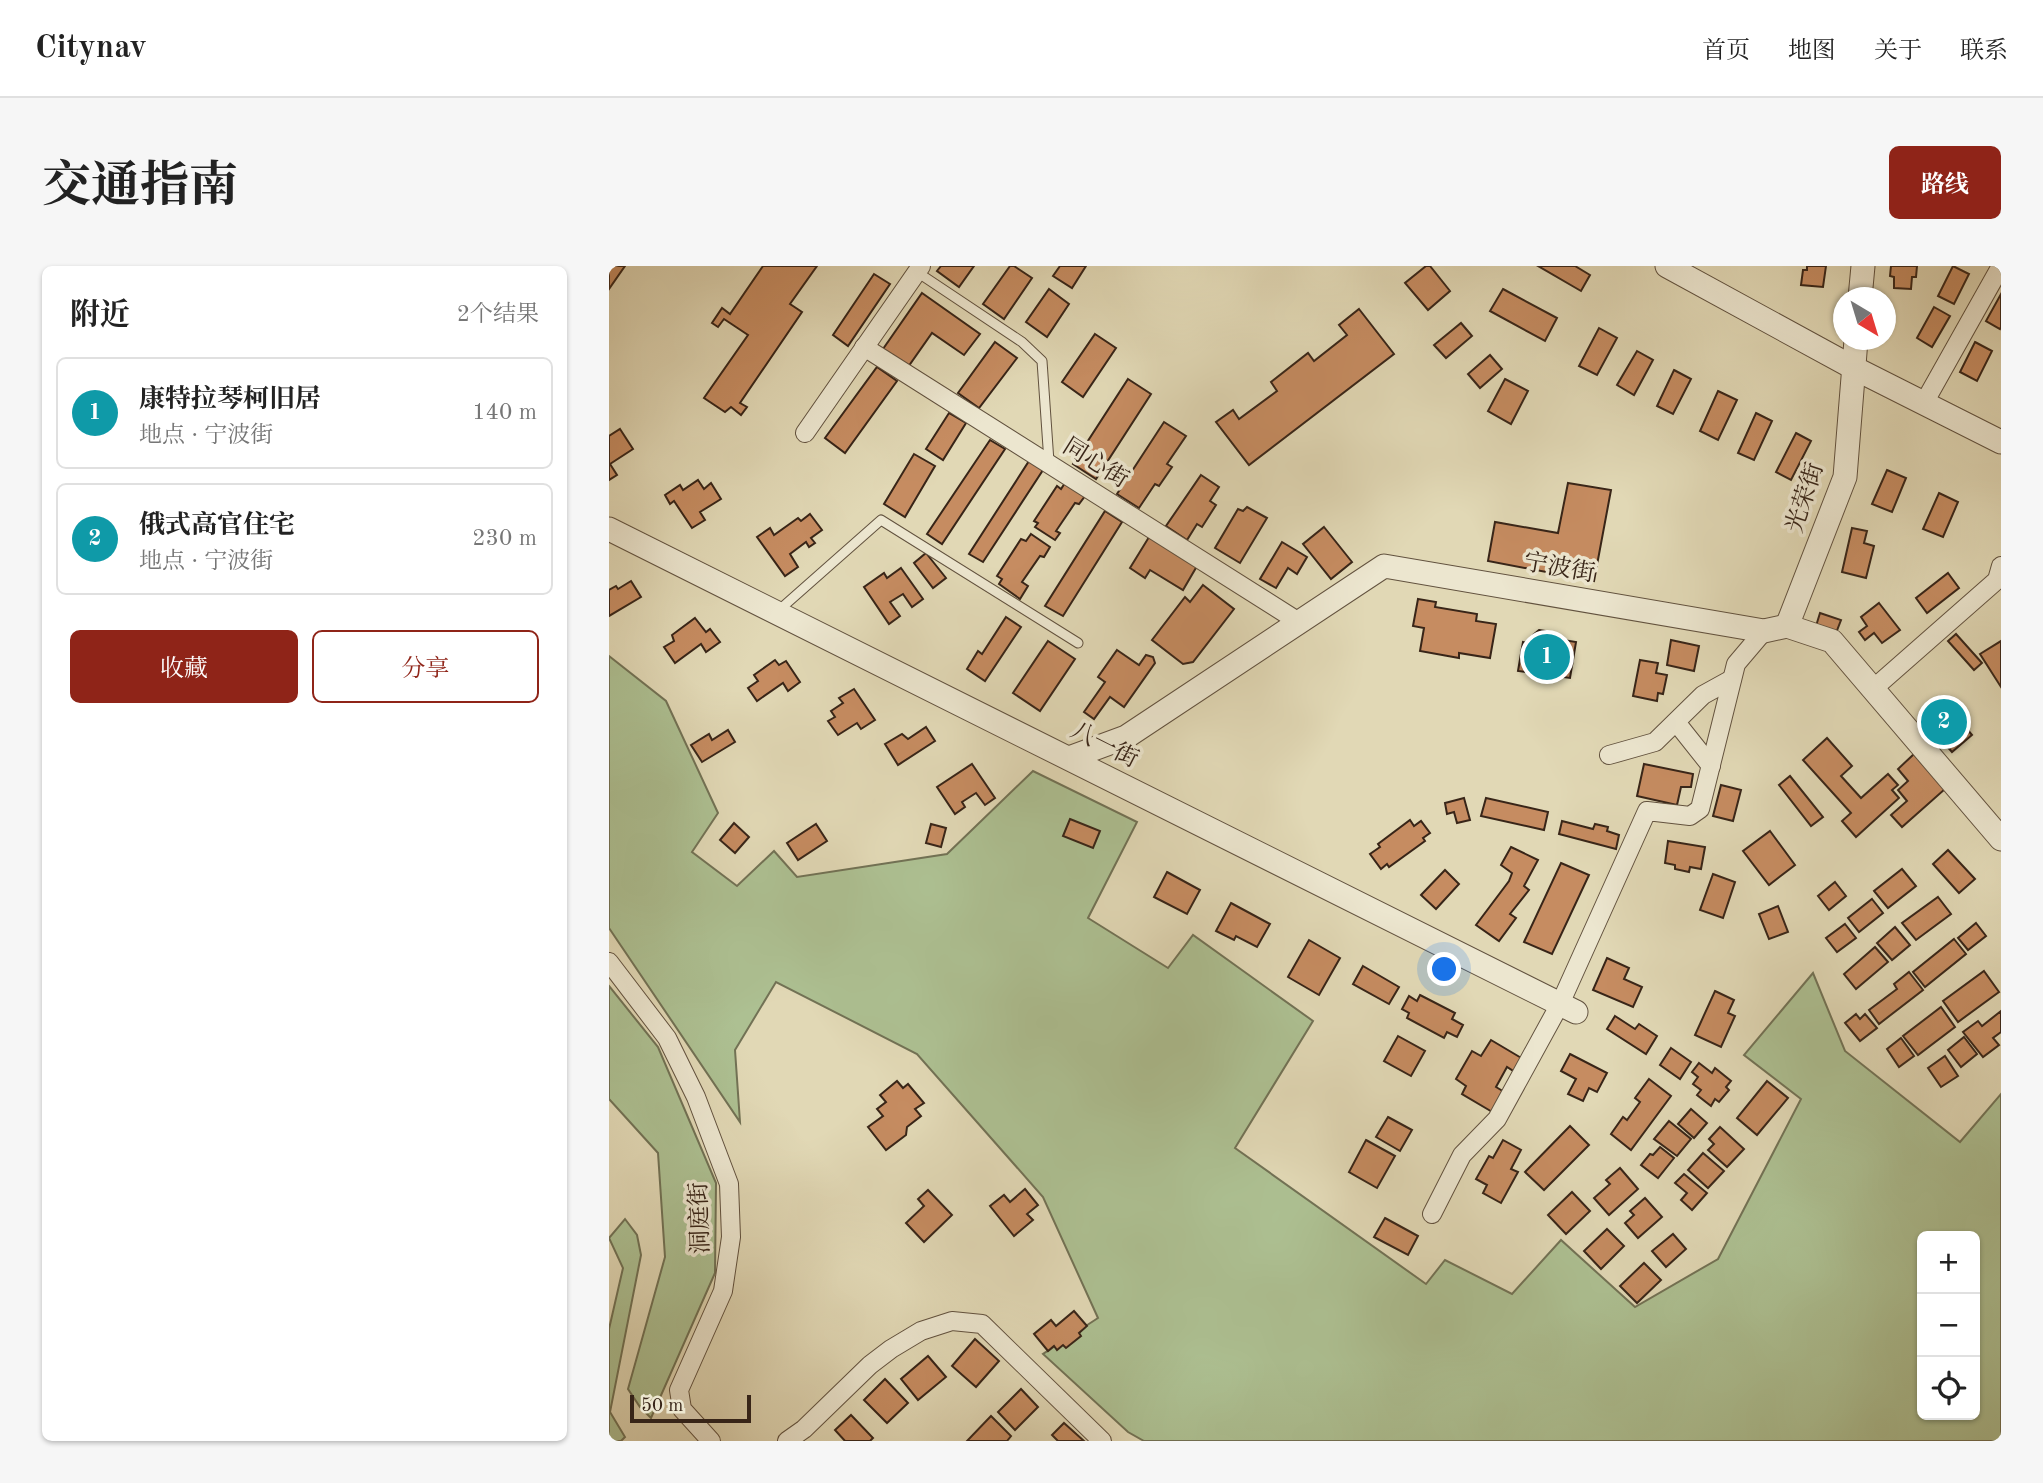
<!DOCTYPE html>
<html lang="zh">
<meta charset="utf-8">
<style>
body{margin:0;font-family:"Old Standard TT","Noto Serif SC",serif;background:#f6f6f6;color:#222}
.controls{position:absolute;right:21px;bottom:21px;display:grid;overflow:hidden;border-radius:10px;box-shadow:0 2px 5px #0004}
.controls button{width:63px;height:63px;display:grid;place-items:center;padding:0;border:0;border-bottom:2px solid #e0e0e0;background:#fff;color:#222;font:35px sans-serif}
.compass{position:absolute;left:1224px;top:21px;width:63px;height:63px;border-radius:50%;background:#fff;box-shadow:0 2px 5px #0004;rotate:142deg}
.scale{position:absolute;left:21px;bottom:18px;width:121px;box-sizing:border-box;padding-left:7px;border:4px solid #382518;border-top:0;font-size:19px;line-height:24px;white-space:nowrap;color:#382518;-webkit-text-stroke:5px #ece6cf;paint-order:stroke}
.you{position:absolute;left:836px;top:704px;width:24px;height:24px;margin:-18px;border:5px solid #fff;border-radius:50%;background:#1a73e8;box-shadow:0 0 0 10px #1a73e833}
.badge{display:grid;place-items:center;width:46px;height:46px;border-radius:50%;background:#8f2418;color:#fff;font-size:23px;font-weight:700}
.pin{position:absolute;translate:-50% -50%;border:4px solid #fff;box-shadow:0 2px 7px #0006}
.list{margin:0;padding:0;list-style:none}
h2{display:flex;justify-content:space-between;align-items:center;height:91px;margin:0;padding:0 28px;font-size:30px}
h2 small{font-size:23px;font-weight:400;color:#767676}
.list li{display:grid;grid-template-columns:46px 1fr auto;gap:21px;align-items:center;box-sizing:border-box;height:112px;margin:0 14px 14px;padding:0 14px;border:2px solid #e0e0e0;border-radius:10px}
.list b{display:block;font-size:26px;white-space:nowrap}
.list p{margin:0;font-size:23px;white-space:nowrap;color:#767676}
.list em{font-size:23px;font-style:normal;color:#767676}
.actions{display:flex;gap:14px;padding:21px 28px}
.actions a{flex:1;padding:16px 0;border:2px solid #8f2418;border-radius:10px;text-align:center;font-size:24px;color:#8f2418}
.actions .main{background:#8f2418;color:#fff}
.icon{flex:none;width:38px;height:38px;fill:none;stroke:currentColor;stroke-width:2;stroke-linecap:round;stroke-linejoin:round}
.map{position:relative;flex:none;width:1392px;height:1175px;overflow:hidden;border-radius:10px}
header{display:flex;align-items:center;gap:42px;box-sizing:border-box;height:98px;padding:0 35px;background:#fff;border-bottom:2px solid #e0e0e0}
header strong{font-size:33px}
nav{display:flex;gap:38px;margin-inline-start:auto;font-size:24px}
.intro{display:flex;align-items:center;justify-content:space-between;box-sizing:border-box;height:168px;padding:0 42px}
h1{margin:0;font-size:49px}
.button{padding:18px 32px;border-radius:10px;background:#8f2418;color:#fff;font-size:24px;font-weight:700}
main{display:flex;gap:42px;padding:0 42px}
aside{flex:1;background:#fff;border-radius:10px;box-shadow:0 2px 5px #0004}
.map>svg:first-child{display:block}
.green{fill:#adc092;stroke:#727255;stroke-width:2;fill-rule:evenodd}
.building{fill:#c68c61;stroke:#382518;stroke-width:2}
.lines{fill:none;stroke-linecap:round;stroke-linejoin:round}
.service-casing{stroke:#62523f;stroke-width:11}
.minor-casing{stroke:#62523f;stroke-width:20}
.tertiary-casing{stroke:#62523f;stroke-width:25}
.service{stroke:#ece6cf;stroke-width:9}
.minor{stroke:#ece6cf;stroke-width:18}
.tertiary{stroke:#ece6cf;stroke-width:23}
.labels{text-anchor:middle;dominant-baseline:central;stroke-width:7;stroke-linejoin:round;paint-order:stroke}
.street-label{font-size:24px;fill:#382518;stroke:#ece6cf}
</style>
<header>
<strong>Citynav</strong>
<nav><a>首页</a><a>地图</a><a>关于</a><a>联系</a></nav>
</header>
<div class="intro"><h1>交通指南</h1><a class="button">路线</a></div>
<main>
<aside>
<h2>附近<small>2个结果</small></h2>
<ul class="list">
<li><span class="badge" style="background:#0f9aa8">1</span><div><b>康特拉琴柯旧居</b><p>地点 · 宁波街</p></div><em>140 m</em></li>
<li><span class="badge" style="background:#0f9aa8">2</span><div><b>俄式高官住宅</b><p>地点 · 宁波街</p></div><em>230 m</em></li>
</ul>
<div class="actions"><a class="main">收藏</a><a>分享</a></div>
</aside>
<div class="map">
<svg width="1392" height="1175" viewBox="0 0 1392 1175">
<rect width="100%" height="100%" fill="#e1d8b5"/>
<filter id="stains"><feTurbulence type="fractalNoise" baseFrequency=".00286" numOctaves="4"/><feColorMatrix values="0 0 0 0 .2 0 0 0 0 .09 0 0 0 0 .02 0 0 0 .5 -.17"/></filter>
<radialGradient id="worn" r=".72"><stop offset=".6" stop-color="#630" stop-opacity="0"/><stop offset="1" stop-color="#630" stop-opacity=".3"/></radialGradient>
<g class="green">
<path d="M0 390 57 435 109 547 83 586 128 620 165 585 188 611 338 588 424 505 528 556 479 652 559 702 584 669 704 755 626 882 817 1018 836 994 903 1028 952 974 1026 1041 1109 993 1192 833 1135 789 1204 707 1236 785 1351 876 1392 828V1175H535L519 1166 434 1088 489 1052 434 931 308 788 167 716 126 784 131 856 0 662ZM1313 970H1366V1149H1313Z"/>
<path d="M0 720 49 781 107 917 106 1007 42 1152 31 1141 19 1123 56 991 49 887 0 833Z"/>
<path d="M16 953 28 969 32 989 1 1146 16 1171 12 1175H0V1063L14 1002 0 972Z"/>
</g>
<g class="building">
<path d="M0 0H16L0 23Z"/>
<path d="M154 0H208L181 38 193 46 131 137 138 141 132 149 122 141 116 146 95 132 139 69 115 53 109 61 103 57 113 42 121 48Z"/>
<path d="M332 0H365L350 21 328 5Z"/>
<path d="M401 0H405L423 12 395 53 374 38Z"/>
<path d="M451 0H477L463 22 444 10Z"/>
<path d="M817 0H821L841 25 819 44 796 17Z"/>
<path d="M929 0H966L981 9 972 25Z"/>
<path d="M1198 0H1217L1214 21 1192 19 1194 4H1198Z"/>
<path d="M1282 0H1308L1307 11H1303L1302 23 1285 22V11L1281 10Z"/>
<path d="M1344 0 1360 8 1345 38 1329 30Z"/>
<path d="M265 8 281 18 239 80 224 69Z"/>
<path d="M440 23 460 38 438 71 417 56Z"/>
<path d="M894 23 948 52 936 75 881 45Z"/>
<path d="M313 27 371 68 355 89 323 67 299 101 274 83Z"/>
<path d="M1392 28V61L1391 63 1377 55Z"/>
<path d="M1325 41 1341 50 1323 81 1308 72Z"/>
<path d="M750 43 785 88 640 199 607 156 624 144 630 153 668 125 662 116 699 87 705 95 738 69 730 59Z"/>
<path d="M852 57 863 70 837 92 825 79Z"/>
<path d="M990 62 1008 72 988 109 970 100Z"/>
<path d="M486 68 507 82 474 131 453 116Z"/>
<path d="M386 76 408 92 370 142 349 127Z"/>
<path d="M1366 76 1383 85 1368 115 1351 106Z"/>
<path d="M1028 85 1044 94 1025 129 1008 119Z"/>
<path d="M881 89 893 103 871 122 859 108Z"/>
<path d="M268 101 288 115 236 187 216 172Z"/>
<path d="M1065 104 1082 113 1064 148 1048 140Z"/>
<path d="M519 113 542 128 487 213 464 198Z"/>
<path d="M896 113 919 125 902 158 879 145Z"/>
<path d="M1109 125 1128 134 1109 174 1091 165Z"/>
<path d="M340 147 357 157 334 194 317 183Z"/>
<path d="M1147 147 1163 155 1145 194 1129 187Z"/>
<path d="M555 156 577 170 558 198 563 201 550 220 546 218 530 242 508 228Z"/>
<path d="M11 163 24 183 1 198 8 209 0 214V170Z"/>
<path d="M1187 167 1202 175 1182 214 1167 206Z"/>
<path d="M381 174 396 183 333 278 318 268Z"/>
<path d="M305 188 326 200 296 251 275 238Z"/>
<path d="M420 195 434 204 374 296 360 288Z"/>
<path d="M1278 204 1297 212 1283 246 1263 238Z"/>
<path d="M592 209 610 221 601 235 607 239 593 261 588 258 578 274 557 260Z"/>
<path d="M89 214 95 223 102 217 112 233 91 246 96 254 83 262 65 235 61 238 56 229 71 219 74 224Z"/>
<path d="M456 217 476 230 470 238 466 237 447 265 451 267 446 274 426 261 429 257 425 255 448 220 452 223Z"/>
<path d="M959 217 1002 224 985 315 879 295 886 256 949 267Z"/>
<path d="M1330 227 1349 236 1334 271 1314 263Z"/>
<path d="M638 241 658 252 631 297 606 282 629 243 634 245Z"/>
<path d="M496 245 513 256 454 350 436 340Z"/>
<path d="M201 248 213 264 202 272 206 277 200 281 197 276 181 288 189 301 176 310 148 271 161 262 165 269 189 252 192 255Z"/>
<path d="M715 261 743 296 722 313 694 278Z"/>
<path d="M1243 262 1258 265 1255 277 1265 280 1257 312 1233 306Z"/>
<path d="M422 268 441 281 435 291 431 290 413 316 419 320 411 333 390 318 393 313 388 310 412 273 417 275Z"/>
<path d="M540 271 588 300 574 324 541 304 536 312 521 302Z"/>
<path d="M673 276 698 291 688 308 679 302 667 322 651 313Z"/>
<path d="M317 287 337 312 324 322 305 297Z"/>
<path d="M292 302 314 333 303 341 294 328 281 336 291 350 280 358 255 321 275 307 278 312Z"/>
<path d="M1339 307 1350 322 1318 347 1307 332Z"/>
<path d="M22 315 32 331 0 350V324L7 320 9 323Z"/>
<path d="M594 319 625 343 584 396 574 398 543 374 576 331 581 336Z"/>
<path d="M809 333 827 336 826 341 868 348 867 355 887 358 881 392 850 387V392L811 385 815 362 804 360Z"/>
<path d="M1270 337 1291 364 1273 377 1265 367 1256 374 1250 366 1258 360 1252 351Z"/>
<path d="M1211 347 1232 354 1227 367 1207 360Z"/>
<path d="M397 351 412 361 376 415 358 403 369 385 373 388Z"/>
<path d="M86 352 97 366 101 363 111 376 97 386 92 378 66 397 55 381 65 375 63 369Z"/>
<path d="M930 364 937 365 936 371 967 376 961 412 909 405 914 376 923 378 924 369Z"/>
<path d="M1347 368 1373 397 1365 404 1339 375Z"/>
<path d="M1062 374 1090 380 1085 405 1058 399Z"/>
<path d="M439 375 466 393 431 445 404 427Z"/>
<path d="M1392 375V421L1371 388Z"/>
<path d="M508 384 530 399 537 389 544 391 546 397 515 441 501 431 485 453 475 446 496 416 489 411Z"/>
<path d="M166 394 170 399 177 395 191 416 179 425 174 417 148 435 139 422 149 415 145 409Z"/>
<path d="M1031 394 1049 397 1047 407 1058 409 1054 428 1049 427 1048 435 1024 430Z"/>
<path d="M245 423 266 454 252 463 248 457 229 469 219 455 226 451 222 445 234 437 230 432Z"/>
<path d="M1331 431 1363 469 1343 486 1330 471 1325 476 1318 468 1324 463 1311 448Z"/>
<path d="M317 461 326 475 289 499 276 478 293 468 299 473Z"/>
<path d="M119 464 126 476 93 496 82 479 100 468 103 474Z"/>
<path d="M1218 472 1243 500 1232 510 1252 532 1279 508 1289 519 1283 524 1290 532 1247 571 1233 555 1242 547 1194 494Z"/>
<path d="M1305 488 1336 523 1293 561 1282 549 1298 535 1289 524 1299 515 1289 503Z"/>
<path d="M363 498 386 532 376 539 367 527 353 536 356 541 346 548 328 521Z"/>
<path d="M1035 498 1084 508 1082 521H1072L1068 539 1028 530Z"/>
<path d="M1181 510 1214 551 1202 560 1170 519Z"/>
<path d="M1112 519 1132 524 1124 555 1104 550Z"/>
<path d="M855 532 861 554 848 557 845 546 838 548 836 537Z"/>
<path d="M877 532 939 546 935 564 872 550Z"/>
<path d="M461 553 491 565 484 582 454 570Z"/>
<path d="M801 554 805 560 812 555 821 567 814 572 816 575 780 601 778 598 772 603 761 588 771 581 769 578Z"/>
<path d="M953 555 984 563 986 558 999 561 998 565 1010 569 1007 583 950 568Z"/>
<path d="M125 557 140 571 126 587 111 574Z"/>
<path d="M207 558 218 575 189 594 178 577Z"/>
<path d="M322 558 337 562 332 581 317 577Z"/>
<path d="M1161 565 1186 599 1160 619 1134 585Z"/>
<path d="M1059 575 1096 581 1092 603 1081 601 1080 606 1066 603V599L1056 597Z"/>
<path d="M902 581 929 594 915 620 920 624 901 648 907 652 890 675 867 659 900 615 903 607 892 599Z"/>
<path d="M1339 584 1366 613 1350 627 1324 598Z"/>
<path d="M952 597 980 609 943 688 915 676Z"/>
<path d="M1293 603 1307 620 1279 642 1265 625Z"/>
<path d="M836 604 850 618 827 643 812 629Z"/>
<path d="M558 606 591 624 578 648 545 631Z"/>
<path d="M1104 608 1126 616 1114 652 1091 644Z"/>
<path d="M1226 616 1237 630 1220 644 1209 630Z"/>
<path d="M1329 631 1342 648 1307 674 1293 657Z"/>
<path d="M1263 633 1274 647 1250 666 1239 652Z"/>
<path d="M622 637 661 658 648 681 627 670 625 674 607 665Z"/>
<path d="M1169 640 1179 666 1160 673 1150 648Z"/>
<path d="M1367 657 1377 670 1359 684 1349 672Z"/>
<path d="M1236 658 1247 672 1228 686 1217 672Z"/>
<path d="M1286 661 1301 679 1283 694 1268 677Z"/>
<path d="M1345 673 1357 688 1316 721 1304 706Z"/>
<path d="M700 674 731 692 710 729 679 711Z"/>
<path d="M1266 681 1279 696 1247 723 1235 708Z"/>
<path d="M998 692 1020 702 1015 713 1033 721 1024 741 984 724Z"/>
<path d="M754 700 790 721 780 738 744 718Z"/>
<path d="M1375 705 1390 726 1349 756 1334 735Z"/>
<path d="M1300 706 1314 724 1270 758 1260 744 1288 723 1285 718Z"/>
<path d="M1106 725 1125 734 1119 747 1126 750 1112 781 1086 769Z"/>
<path d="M811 729 846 747 843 753 854 759 848 771 838 766 835 772 798 752 800 747 793 743 800 730 808 735Z"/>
<path d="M1332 741 1346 761 1309 789 1294 770Z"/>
<path d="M1392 745V766L1384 772 1390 779 1374 791 1354 766 1369 755 1373 760Z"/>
<path d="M1247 748 1251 753 1256 748 1268 762 1251 775 1236 757Z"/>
<path d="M1006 750 1026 763 1030 758 1048 770 1037 788 998 763Z"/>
<path d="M789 770 816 785 802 810 775 795Z"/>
<path d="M1355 771 1368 788 1352 801 1339 784Z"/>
<path d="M1292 772 1305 790 1290 801 1278 783Z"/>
<path d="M882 774 914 793 906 806 898 801 887 821 897 827 885 847 853 828 857 820 847 813 863 785 872 790Z"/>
<path d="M1062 782 1082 796 1071 813 1051 799Z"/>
<path d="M961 788 998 807 988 826 980 822 974 835 959 828 967 813 952 805Z"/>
<path d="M1336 790 1349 810 1332 821 1319 802Z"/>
<path d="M1090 797 1103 807 1106 802 1122 815 1117 821 1120 824 1110 836 1106 833 1102 840 1088 829 1092 824 1084 818 1089 811 1083 806Z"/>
<path d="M1040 813 1062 830 1022 884 1002 868 1014 851 1018 854 1031 836 1026 832Z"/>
<path d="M288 815 294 822 299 818 315 837 306 843 312 850 298 861 297 869 277 884 259 861 274 850 268 843 277 836 271 829Z"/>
<path d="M1158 815 1179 832 1148 869 1128 852Z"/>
<path d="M1082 843 1098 857 1085 872 1069 858Z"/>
<path d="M779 851 803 864 791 885 767 871Z"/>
<path d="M1060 855 1082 873 1068 890 1045 873Z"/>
<path d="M961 860 980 879 935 924 916 906Z"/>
<path d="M1111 861 1135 883 1118 901 1099 884 1105 878 1100 873Z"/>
<path d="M757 874 786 890 768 922 740 906Z"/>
<path d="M894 874 912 884 902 903 909 906 892 937 874 927 878 919 867 913 880 890 884 892Z"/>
<path d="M1051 881 1065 892 1049 912 1032 899 1041 888 1044 889Z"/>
<path d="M1094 887 1115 905 1099 922 1079 904Z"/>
<path d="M1011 902 1029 923 1000 949 985 932 1001 918 997 914Z"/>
<path d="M1075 908 1098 927 1083 944 1072 934 1078 927 1066 917Z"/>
<path d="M416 923 429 939 418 948 424 954 405 970 381 940 395 929 401 936Z"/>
<path d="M319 924 343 949 315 976 297 957 315 940 309 933Z"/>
<path d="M963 926 981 945 957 968 939 949Z"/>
<path d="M1036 932 1053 951 1029 972 1016 957 1025 949 1021 945Z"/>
<path d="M776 952 809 970 799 989 765 971Z"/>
<path d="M998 963 1015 980 992 1003 975 985Z"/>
<path d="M1064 968 1077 983 1057 1001 1043 985Z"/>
<path d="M1035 997 1052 1014 1028 1037 1011 1020Z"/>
<path d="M465 1045 478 1060 470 1067 472 1070 457 1082 454 1079 448 1084 445 1080 439 1085 425 1068 442 1054 447 1060Z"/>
<path d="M366 1073 390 1095 367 1121 343 1100Z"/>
<path d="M319 1090 337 1111 309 1134 292 1113Z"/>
<path d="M276 1113 299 1137 278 1157 255 1134Z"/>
<path d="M412 1123 429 1141 406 1164 389 1146Z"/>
<path d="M242 1149 264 1172 261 1175H236L226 1164Z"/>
<path d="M382 1150 402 1170 398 1175H358Z"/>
<path d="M455 1157 475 1175H449L443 1169Z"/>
</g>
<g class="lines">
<g class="service-casing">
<g id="service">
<path d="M308 6 413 76 433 95 440 196"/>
<path d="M169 345 272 254 469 377"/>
</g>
</g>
<g class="minor-casing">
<g id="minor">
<path d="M255 81 690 356"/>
<path d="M1315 137 1392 0"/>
<path d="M196 167 312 0"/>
<path d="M1264 423 1388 314 1392 300"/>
<path d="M1067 456 1102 500"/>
<path d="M1000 489 1046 476 1094 429 1123 413"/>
<path d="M0 696 58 772 87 831 120 918 122 971 114 1025 70 1124 73 1143 102 1175"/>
<path d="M823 948 853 889 888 853 951 738 1038 545 1081 550 1091 543 1127 398 1155 365"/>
<path d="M178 1175 195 1163 261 1099 282 1083 312 1065 343 1055 373 1058 493 1175"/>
</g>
</g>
<g class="tertiary-casing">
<g id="tertiary">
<path d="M1058 0 1245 102 1392 176"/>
<path d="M1251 32 1254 0"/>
<path d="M0 263 967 746"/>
<path d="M1178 360 1236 211 1247 74"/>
<path d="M460 492 517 471 775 300 1155 365 1178 360 1223 375 1392 573"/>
</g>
</g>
<use href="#service" class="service"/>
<use href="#minor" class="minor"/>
<use href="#tertiary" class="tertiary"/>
</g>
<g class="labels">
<g class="street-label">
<text transform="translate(486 198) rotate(32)">同心街</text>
<text transform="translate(1197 232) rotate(-72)">光荣街</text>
<text transform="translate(950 303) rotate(10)">宁波街</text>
<text transform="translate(495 480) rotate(27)">八一街</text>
<text transform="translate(92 952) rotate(-92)">洞庭街</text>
</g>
</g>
<rect width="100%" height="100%" filter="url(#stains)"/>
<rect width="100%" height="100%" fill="url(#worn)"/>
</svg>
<div class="controls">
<button>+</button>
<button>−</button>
<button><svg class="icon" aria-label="locate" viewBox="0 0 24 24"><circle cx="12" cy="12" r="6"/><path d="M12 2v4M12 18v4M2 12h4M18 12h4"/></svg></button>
</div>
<svg class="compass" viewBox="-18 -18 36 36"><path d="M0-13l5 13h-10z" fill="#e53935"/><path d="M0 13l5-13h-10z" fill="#767676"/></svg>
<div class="scale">50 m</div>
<div class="you"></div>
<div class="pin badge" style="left:938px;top:391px;background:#0f9aa8">1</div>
<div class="pin badge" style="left:1335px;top:456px;background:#0f9aa8">2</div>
</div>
</main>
